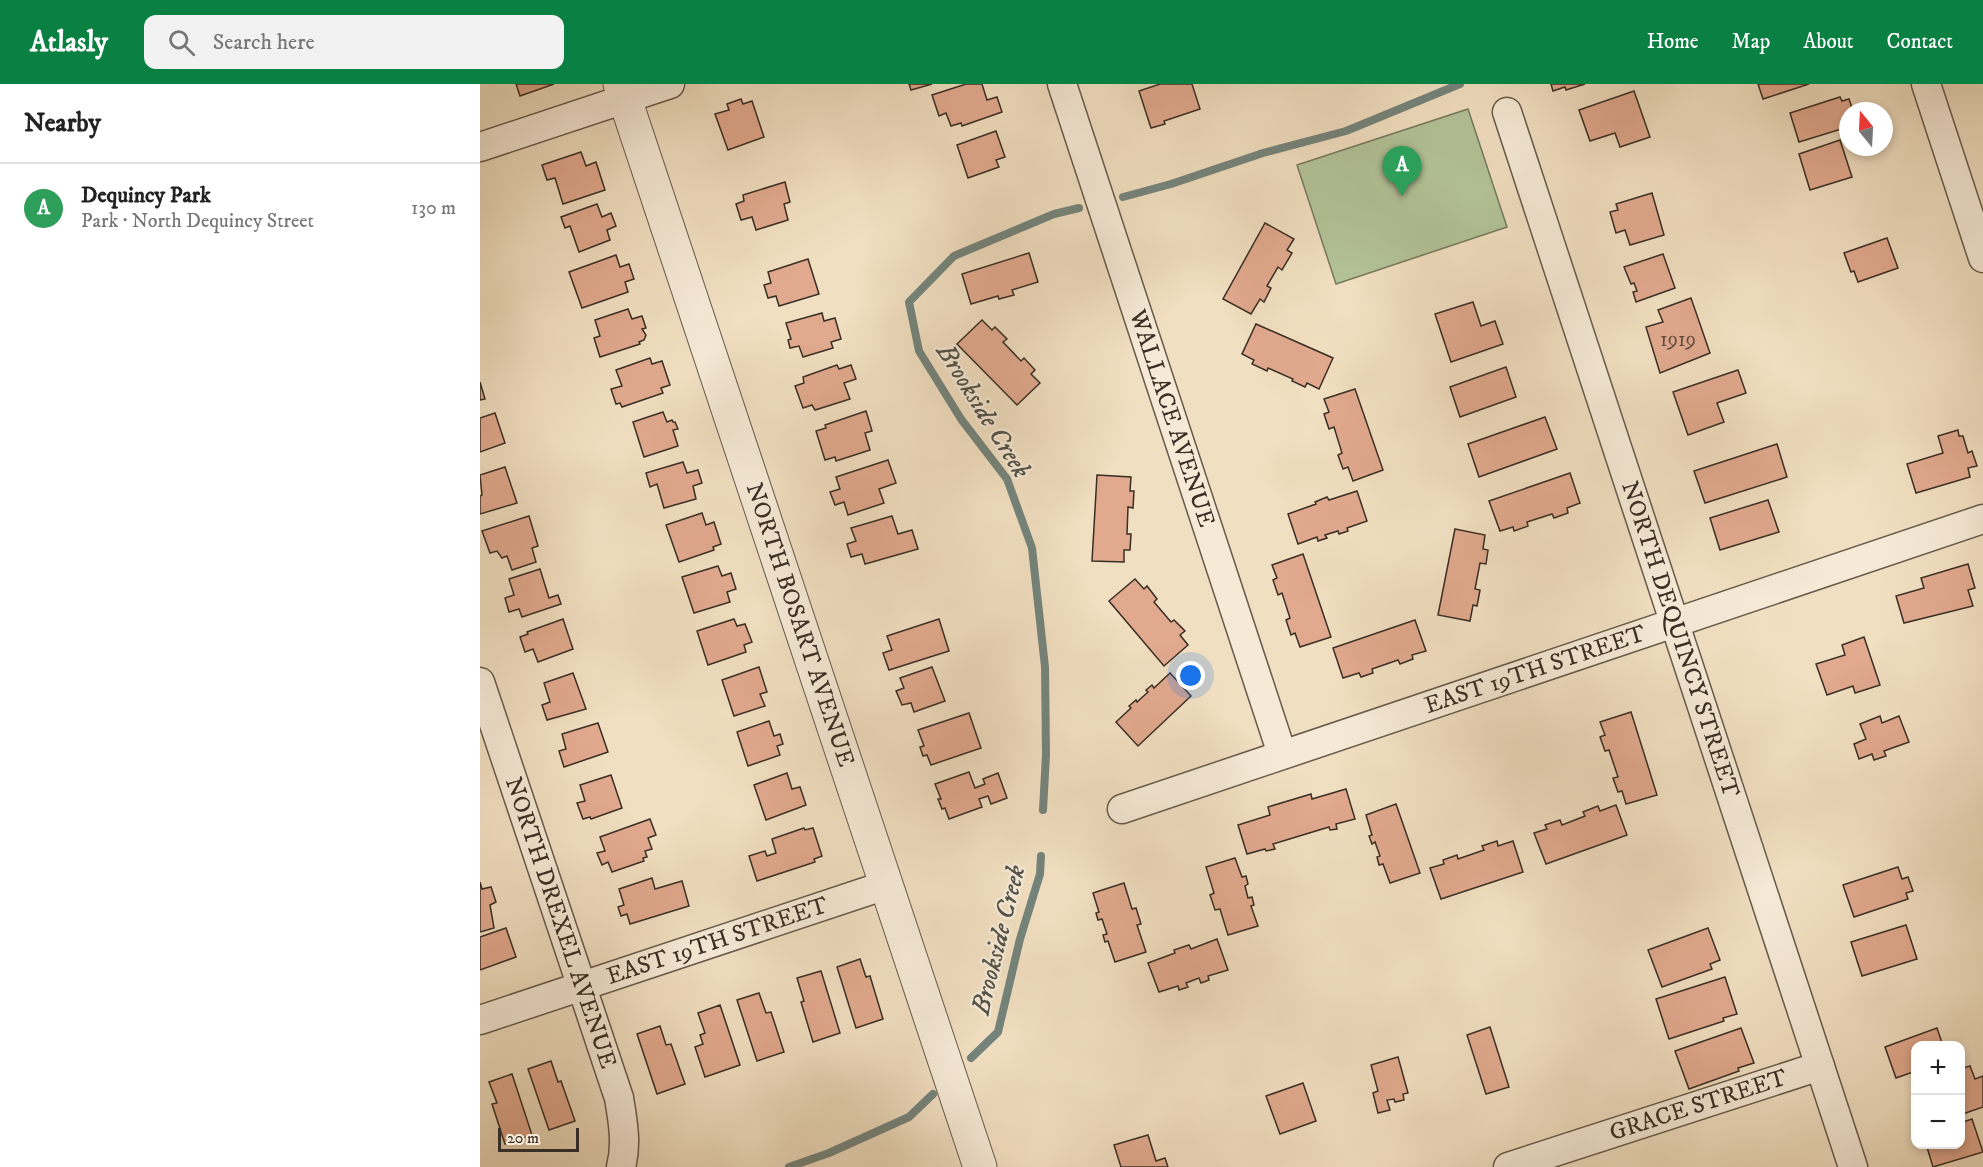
<!DOCTYPE html>
<meta charset="utf-8">
<style>
body{margin:0;font-family:"IM FELL DW Pica",serif;background:#f2f2f2;color:#222}
.controls{position:absolute;right:18px;bottom:18px;display:grid;overflow:hidden;border-radius:12px;box-shadow:0 3px 9px #0003}
.controls button{width:54px;height:54px;display:grid;place-items:center;padding:0;border:0;border-bottom:2px solid #e0e0e0;background:#fff;color:#222;font:30px sans-serif}
.compass{position:absolute;left:1359px;top:18px;width:54px;height:54px;border-radius:50%;background:#fff;box-shadow:0 3px 9px #0003;rotate:342deg}
.scale{position:absolute;left:18px;bottom:15px;width:81px;box-sizing:border-box;padding-left:6px;border:3px solid #3a2f25;border-top:0;font-size:16px;line-height:21px;white-space:nowrap;color:#3a2f25;-webkit-text-stroke:4px #f6ead7;paint-order:stroke}
.you{position:absolute;left:711px;top:592px;width:21px;height:21px;margin:-15px;border:4px solid #fff;border-radius:50%;background:#1a73e8;box-shadow:0 0 0 9px #1a73e833}
.badge{display:grid;place-items:center;width:39px;height:39px;border-radius:50%;background:#0b8043;color:#fff;font-size:20px;font-weight:700}
.pin{position:absolute;translate:-50% -50px;filter:drop-shadow(0 2px 3px #0008)}
.pin::after{content:'';position:absolute;top:32px;width:21px;height:18px;background:inherit;clip-path:polygon(0 0,100% 0,50% 100%)}
.list{margin:0;padding:0;list-style:none}
h2{display:flex;justify-content:space-between;align-items:center;height:78px;margin:0;padding:0 24px;font-size:26px}
h2 small{font-size:20px;font-weight:400;color:#767676}
.list li{display:grid;grid-template-columns:39px 1fr auto;gap:18px;align-items:center;box-sizing:border-box;height:90px;padding:0 24px;border-top:2px solid #e0e0e0}
.list b{display:block;font-size:22px;white-space:nowrap}
.list p{margin:0;font-size:20px;white-space:nowrap;color:#767676}
.list em{font-size:20px;font-style:normal;color:#767676}
.icon{flex:none;width:33px;height:33px;fill:none;stroke:currentColor;stroke-width:2;stroke-linecap:round;stroke-linejoin:round}
.map{position:relative;flex:none;width:1503px;height:1083px;overflow:hidden}
header{display:flex;align-items:center;gap:36px;box-sizing:border-box;height:84px;padding:0 30px;background:#0b8043;color:#fff}
header strong{font-size:28px}
nav{display:flex;gap:33px;margin-inline-start:auto;font-size:21px}
.search{width:420px;height:54px;background:#f2f2f2;display:flex;align-items:center;gap:15px;box-sizing:border-box;padding:0 21px;border-radius:12px;color:#767676;font-size:22px}
main{display:flex}
aside{flex:1;background:#fff}
.map>svg:first-child{display:block}
.green{fill:#b3c398;stroke:#76795e;stroke-width:1.5}
.lines{fill:none;stroke-linecap:round;stroke-linejoin:round}
.stream{stroke:#74847c;stroke-width:8}
.building{fill:#e1a98e;stroke:#3a2f25;stroke-width:1.5}
.minor-casing{stroke:#685b4c;stroke-width:31}
.tertiary-casing{stroke:#685b4c;stroke-width:35}
.minor{stroke:#f6ead7;stroke-width:28}
.tertiary{stroke:#f6ead7;stroke-width:33}
.labels{text-anchor:middle;dominant-baseline:central;stroke-width:4.5;stroke-linejoin:round;paint-order:stroke}
.number-label{font-size:21px;fill:#644e3f}
.street-label{font-size:24px;fill:#3a2f25;stroke:#f6ead7}
.water-label{font-size:26px;font-style:italic;fill:#525249;stroke:#f6ead7}
</style>
<header>
<strong>Atlasly</strong>
<div class="search"><svg class="icon" aria-label="search" viewBox="0 0 24 24"><circle cx="10" cy="10" r="6"/><path d="M15 15l6 6"/></svg>Search here</div>
<nav><a>Home</a><a>Map</a><a>About</a><a>Contact</a></nav>
</header>
<main>
<aside>
<h2>Nearby<small></small></h2>
<ul class="list">
<li><span class="badge" style="background:#2e9e5b">A</span><div><b>Dequincy Park</b><p>Park · North Dequincy Street</p></div><em>130 m</em></li>
</ul>
</aside>
<div class="map">
<svg width="1503" height="1083" viewBox="0 0 1503 1083">
<rect width="100%" height="100%" fill="#f1dfc1"/>
<filter id="stains"><feTurbulence type="fractalNoise" baseFrequency=".00333" numOctaves="4"/><feColorMatrix values="0 0 0 0 .2 0 0 0 0 .09 0 0 0 0 .02 0 0 0 .5 -.17"/></filter>
<radialGradient id="worn" r=".72"><stop offset=".6" stop-color="#630" stop-opacity="0"/><stop offset="1" stop-color="#630" stop-opacity=".3"/></radialGradient>
<path class="green" d="M988 25 1027 143 856 200 817 81Z"/>
<g class="lines">
<g class="stream">
<path d="M643 113 691 100 783 69 866 47 980 0"/>
<path d="M563 726 566 671 565 583 552 464 527 395 481 335 439 267 429 218 474 172 574 130 599 124"/>
<path d="M491 974 518 948 540 855 560 790 561 772"/>
<path d="M309 1083 349 1069 429 1033 453 1010"/>
</g>
</g>
<g class="building">
<path d="M36 0H74L40 12Z"/>
<path d="M429 0H452L431 6Z"/>
<path d="M486 0H502L507 16 517 13 522 28 482 42 481 39 471 42 466 29 459 32 452 11Z"/>
<path d="M680 0H712L720 25 684 37 685 40 671 44 659 7Z"/>
<path d="M1071 0H1105L1086 6 1085 3 1073 7Z"/>
<path d="M1278 0H1329L1283 15Z"/>
<path d="M1154 7 1170 53 1140 63 1135 49 1110 57 1099 26Z"/>
<path d="M1360 13 1362 17 1369 15 1373 27H1368V43L1319 58 1310 29Z"/>
<path d="M261 15 263 20 272 17 284 53 248 66 235 30 249 26 247 20Z"/>
<path d="M516 47 525 73 516 76 519 83 488 94 477 61Z"/>
<path d="M1360 56 1372 93 1330 106 1319 70Z"/>
<path d="M101 68 106 82 116 78 125 106 83 120 75 94 67 96 62 81Z"/>
<path d="M305 98 310 118 304 120 308 136 276 146 272 133 261 136 256 120 264 117 263 111Z"/>
<path d="M1172 109 1184 151 1150 161 1145 146 1136 149 1130 128 1138 126 1136 120Z"/>
<path d="M117 120 122 133 131 129 136 142 127 146 130 156 99 168 90 142 85 144 81 133Z"/>
<path d="M785 139 814 155 807 166 812 169 802 186 798 183 787 202 791 204 784 218 780 215 771 230 743 215Z"/>
<path d="M1407 154 1418 184 1378 198 1374 187 1371 188 1364 169Z"/>
<path d="M549 169 558 198 532 206 534 211 519 215 518 212 491 220 482 190Z"/>
<path d="M1183 170 1195 204 1156 218 1153 208 1157 207 1154 199 1151 200 1144 183Z"/>
<path d="M136 171 140 183 149 180 154 195 145 198 148 208 102 224 89 188Z"/>
<path d="M328 175 339 210 299 222 296 212 288 214 284 201 291 199 288 188Z"/>
<path d="M1211 214 1230 269 1180 289 1166 243 1183 238 1178 226Z"/>
<path d="M993 218 1001 242 1015 237 1023 260 971 278 955 230Z"/>
<path d="M148 225 152 235 162 232 166 244 162 245 166 251 164 256 159 258 160 260 120 273 114 254 120 252 115 236Z"/>
<path d="M342 229 344 237 355 234 361 255 351 258 353 264 323 273 319 262 310 264 308 256 311 255 306 239Z"/>
<path d="M502 236 512 246 515 243 527 255 523 258 541 277 544 274 555 286 551 290 560 299 537 321 477 260Z"/>
<path d="M776 240 853 274 839 305 827 299 825 303 812 297 813 295 788 284 787 287 772 280 774 276 762 270Z"/>
<path d="M170 274 172 280 182 277 190 301 181 304 183 309 142 323 140 319 136 320 131 305 142 302 136 286Z"/>
<path d="M357 281 359 285 371 281 376 295 364 299 370 315 335 326 332 321 323 324 315 302 324 299 323 293Z"/>
<path d="M1026 283 1036 313 980 333 970 303Z"/>
<path d="M1258 286 1266 309 1237 319 1244 338 1208 351 1193 308Z"/>
<path d="M0 298 5 315 0 316Z"/>
<path d="M875 305 903 386 873 397 868 383 863 385 858 371 862 369 854 343 849 345 844 330 849 328 844 315Z"/>
<path d="M386 327 392 347 385 349 390 366 356 377 355 373 345 376 336 347 346 344 345 341Z"/>
<path d="M183 328 187 338 192 336 193 338H195L198 345 193 346 198 362 164 373 153 338Z"/>
<path d="M15 329 25 359 0 368V334Z"/>
<path d="M1065 333 1077 365 999 393 988 360Z"/>
<path d="M1478 346 1479 352H1483L1488 369 1492 367 1497 382 1488 384 1490 393 1436 409 1427 380 1463 369 1458 352Z"/>
<path d="M1297 360 1307 393 1225 419 1214 387Z"/>
<path d="M408 376 416 399 399 405 404 419 368 431 364 418 355 421 350 408 360 405 356 393Z"/>
<path d="M203 378 207 389 218 386 222 399 213 402 216 415 184 424 177 400 170 403 166 389Z"/>
<path d="M25 383 37 419 0 430V412L2 411 0 391Z"/>
<path d="M1090 389 1100 419 1087 424 1088 429 1074 434 1072 430 1047 438 1048 442 1034 447 1033 443 1020 447 1009 417Z"/>
<path d="M617 391 651 393 650 407H654L653 424 648 423 647 450H651L650 466H644V478L612 477Z"/>
<path d="M877 407 887 437 867 444 868 447 859 450 858 447 845 451 847 454 838 457 837 453 818 460 808 430 836 420 835 418 847 413 849 416Z"/>
<path d="M1288 416 1299 448 1240 466 1230 434Z"/>
<path d="M222 429 226 441 234 438 241 460 233 463 234 466 199 478 186 441Z"/>
<path d="M49 432 58 462 52 464 56 478 32 486 27 472 22 474 17 467 10 469 2 447Z"/>
<path d="M412 432 418 450 432 446 438 465 385 480 382 470 371 473 367 460 376 457 371 444Z"/>
<path d="M975 445 1005 451 1003 465 1008 466 1006 480 1000 479 995 505 1000 506 997 522 993 521 990 537 958 531Z"/>
<path d="M823 470 851 553 820 563 815 549 811 551 806 536 810 534 802 509 798 511 793 496 797 494 792 481Z"/>
<path d="M1488 480 1495 504 1488 506 1493 522 1424 539 1416 512 1444 504 1441 494Z"/>
<path d="M238 482 242 492 251 489 256 505 247 508 250 518 214 529 202 493Z"/>
<path d="M60 485 69 514 78 511 81 520 42 533 39 525 29 528 25 514 34 511 29 495Z"/>
<path d="M655 495 664 505 667 502 677 515 674 518 691 538 694 536 705 547 700 551 708 561 684 582 629 517Z"/>
<path d="M83 535 93 565 58 578 53 565 45 568 40 553 48 550 47 548Z"/>
<path d="M254 535 257 542 265 540 272 558 264 561 266 568 228 581 217 547Z"/>
<path d="M459 535 469 567 409 586 403 569 412 566 407 552Z"/>
<path d="M935 536 946 567 932 571 933 575 920 580 918 576 892 585 893 589 881 593 879 589 863 594 853 564Z"/>
<path d="M1384 553 1400 601 1375 609 1373 602 1347 611 1336 580 1365 571 1362 561Z"/>
<path d="M279 583 287 608 280 610 285 622 254 632 242 596Z"/>
<path d="M452 583 465 617 434 628 431 619 422 621 416 607 424 604 420 594Z"/>
<path d="M93 589 106 625 67 636 62 621 70 618 64 599Z"/>
<path d="M690 589 711 612 658 662 636 638 651 624 649 622 656 616 657 618 668 608 666 606 672 601 674 604Z"/>
<path d="M1151 628 1177 711 1146 720 1142 707 1138 708 1133 694 1138 693 1129 666 1125 667 1120 653 1125 651 1120 638Z"/>
<path d="M489 629 501 664 451 681 447 671 443 672 440 663 444 662 438 646Z"/>
<path d="M1400 632 1402 639 1419 632 1429 658 1404 667 1406 672 1394 676 1392 670 1379 675 1374 660 1386 655 1380 640Z"/>
<path d="M289 637 294 652 300 650 303 660 297 662 300 671 268 682 257 648Z"/>
<path d="M118 639 128 668 84 683 79 667 86 665 82 650Z"/>
<path d="M489 688 495 704 505 700 503 695 518 689 527 714 511 720 508 712 499 715 502 723 469 735 465 724 462 725 458 715H461L455 700Z"/>
<path d="M307 689 312 705 320 703 326 721 286 736 274 701Z"/>
<path d="M131 691 142 724 111 735 110 733 103 735 97 719 105 717 100 701Z"/>
<path d="M866 705 875 735 856 740 857 745 850 746 849 743 793 760 795 765 786 767 785 765 767 770 758 741 790 731 788 723 831 710 832 715Z"/>
<path d="M916 720 940 789 910 799 903 780 899 781 897 773 900 772 895 758 892 760 889 752 892 751 886 731Z"/>
<path d="M1136 721 1147 751 1066 780 1054 749 1067 745 1065 741 1080 736 1082 741 1105 732 1103 728 1118 722 1120 727Z"/>
<path d="M170 735 176 751 168 754 172 765 165 767 167 773 163 774 164 777 132 788 128 778 122 781 117 769 125 767 120 753Z"/>
<path d="M324 744 325 746 333 744 342 772 334 775 335 778 277 797 269 772 285 767 287 772 296 769 292 755Z"/>
<path d="M1017 757 1018 762 1033 757 1043 788 961 815 950 784 964 780 963 776 977 771 978 775 1004 766 1002 762Z"/>
<path d="M755 774 762 793 766 792 768 800 765 802 768 814 772 813 774 821 771 822 778 842 748 851 740 825 735 826 730 811 734 809 726 783Z"/>
<path d="M1418 783 1422 795 1428 793 1433 807 1426 809 1428 815 1374 833 1363 801Z"/>
<path d="M172 794 175 805 202 797 209 822 150 840 147 830 141 832 138 823 144 821 139 805Z"/>
<path d="M0 798 2 805 11 803 16 818 10 821 14 844 0 848Z"/>
<path d="M644 799 652 825 656 824 661 840 657 841 666 868 635 878 628 857 625 858 623 851 627 850 622 835 618 836 616 829 619 828 613 809Z"/>
<path d="M1426 841 1437 875 1382 892 1371 858Z"/>
<path d="M26 844 36 873 0 886V853Z"/>
<path d="M1228 844 1240 876 1230 880 1232 885 1182 903 1168 866Z"/>
<path d="M737 855 748 886 728 892 729 896 721 899 719 894 706 899 708 903 699 906 698 902 679 908 668 879 695 869 694 866 709 861 711 865Z"/>
<path d="M380 875 386 893 390 892 403 935 376 944 357 883Z"/>
<path d="M341 887 360 949 333 958 321 918 324 917 317 894Z"/>
<path d="M1245 893 1257 930 1243 934 1244 937 1189 955 1176 915Z"/>
<path d="M279 909 286 929 291 928 304 968 277 977 257 916Z"/>
<path d="M240 921 260 981 225 993 215 963 223 960 220 951 225 949 218 929Z"/>
<path d="M180 942 186 961 191 960 205 1000 177 1010 157 950Z"/>
<path d="M1010 943 1029 1003 1006 1010 987 951Z"/>
<path d="M1261 944 1274 979 1258 984 1259 987 1209 1005 1195 967Z"/>
<path d="M1457 944 1463 962H1436V987L1416 994 1405 963Z"/>
<path d="M918 973 928 1009 923 1010 924 1016 915 1018 914 1015 907 1016 910 1026 898 1029 893 1009 898 1007 891 981Z"/>
<path d="M71 977 78 998 81 997 95 1037 69 1046 48 985Z"/>
<path d="M1490 982 1495 995 1503 992V1023L1480 1031V985Z"/>
<path d="M32 990 52 1051 25 1060 12 1020 17 1019 9 998Z"/>
<path d="M823 999 836 1037 800 1050 786 1012Z"/>
<path d="M1492 1035 1503 1068 1453 1083 1446 1060H1480V1039Z"/>
<path d="M668 1051 676 1077 685 1074 688 1083H641L634 1061Z"/>
</g>
<g class="lines">
<g class="minor-casing">
<g id="minor">
<path id="s1" d="M582 0 802 670"/>
<path d="M1446 0 1503 174"/>
<path id="s2" d="M1027 28 1373 1083"/>
<path d="M0 63 190 0"/>
<path id="s3" d="M0 598 139 1014C143 1038 147 1060 141 1083"/>
<path id="s4" d="M642 725 1503 435"/>
<path id="s5" d="M0 936 406 801"/>
<path id="s6" d="M1028 1083 1340 982"/>
</g>
</g>
<g class="tertiary-casing">
<g id="tertiary">
<path id="s7" d="M140 0 500 1083"/>
</g>
</g>
<use href="#minor" class="minor"/>
<use href="#tertiary" class="tertiary"/>
</g>
<g class="labels">
<g class="number-label">
<text x="1198" y="256">1919</text>
</g>
<g class="street-label">
<text stroke="none"><textPath href="#s1" startOffset="352">WALLACE AVENUE</textPath></text>
<text stroke="none"><textPath href="#s7" startOffset="570">NORTH BOSART AVENUE</textPath></text>
<text stroke="none"><textPath href="#s2" startOffset="555">NORTH DEQUINCY STREET</textPath></text>
<text stroke="none"><textPath href="#s4" startOffset="436">EAST 19TH STREET</textPath></text>
<text stroke="none"><textPath href="#s3" startOffset="254">NORTH DREXEL AVENUE</textPath></text>
<text stroke="none"><textPath href="#s5" startOffset="250">EAST 19TH STREET</textPath></text>
<text stroke="none"><textPath href="#s6" startOffset="200">GRACE STREET</textPath></text>
</g>
<g class="water-label">
<text transform="translate(503 327) rotate(58)">Brookside Creek</text>
<text transform="translate(519 856) rotate(-76)">Brookside Creek</text>
</g>
</g>
<rect width="100%" height="100%" filter="url(#stains)"/>
<rect width="100%" height="100%" fill="url(#worn)"/>
</svg>
<div class="controls">
<button>+</button>
<button>−</button>
</div>
<svg class="compass" viewBox="-18 -18 36 36"><path d="M0-13l5 13h-10z" fill="#e53935"/><path d="M0 13l5-13h-10z" fill="#767676"/></svg>
<div class="scale">20 m</div>
<div class="you"></div>
<div class="pin badge" style="left:922px;top:112px;background:#2e9e5b">A</div>
</div>
</main>
